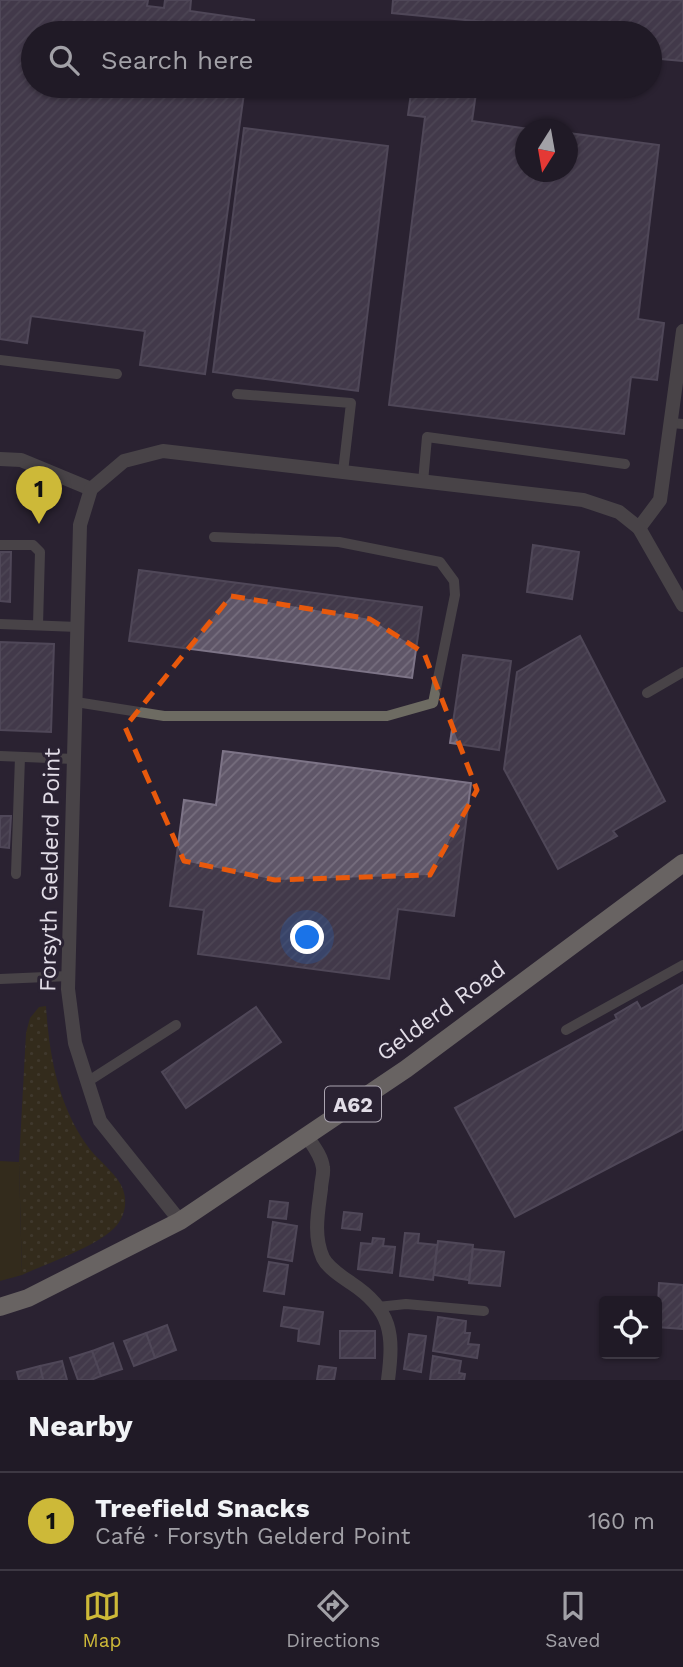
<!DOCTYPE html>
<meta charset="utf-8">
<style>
body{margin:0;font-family:"Work Sans",sans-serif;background:#28232e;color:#f1f3f6}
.controls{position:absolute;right:21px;bottom:21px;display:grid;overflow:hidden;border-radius:7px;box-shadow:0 2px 5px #0004}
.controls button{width:63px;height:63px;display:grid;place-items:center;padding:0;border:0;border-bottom:2px solid #3d3843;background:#201a26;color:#f1f3f6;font:35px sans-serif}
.compass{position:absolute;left:515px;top:119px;width:63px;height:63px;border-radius:50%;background:#201a26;box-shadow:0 2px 5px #0004;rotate:191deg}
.you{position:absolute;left:308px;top:938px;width:24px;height:24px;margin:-18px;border:5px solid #fff;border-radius:50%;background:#1a73e8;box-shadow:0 0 0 10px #1a73e833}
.badge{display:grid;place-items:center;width:46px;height:46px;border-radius:50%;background:#cdb938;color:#111;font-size:23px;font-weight:700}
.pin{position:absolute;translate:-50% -58px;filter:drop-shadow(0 2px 4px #0008)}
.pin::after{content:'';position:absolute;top:37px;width:24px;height:21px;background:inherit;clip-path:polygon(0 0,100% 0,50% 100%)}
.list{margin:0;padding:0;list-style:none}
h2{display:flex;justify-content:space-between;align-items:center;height:91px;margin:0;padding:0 28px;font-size:30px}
h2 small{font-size:23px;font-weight:400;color:#a2a1a7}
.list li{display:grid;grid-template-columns:46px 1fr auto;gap:21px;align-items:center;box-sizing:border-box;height:98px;padding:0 28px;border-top:2px solid #3d3843}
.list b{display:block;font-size:26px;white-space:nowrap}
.list p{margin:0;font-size:23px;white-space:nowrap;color:#a2a1a7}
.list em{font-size:23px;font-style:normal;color:#a2a1a7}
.icon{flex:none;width:38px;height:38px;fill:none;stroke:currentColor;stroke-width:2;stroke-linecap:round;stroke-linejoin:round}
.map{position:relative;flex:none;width:683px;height:1380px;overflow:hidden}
.search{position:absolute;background:#201a26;box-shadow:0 2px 5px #0004;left:21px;right:21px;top:21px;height:77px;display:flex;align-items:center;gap:18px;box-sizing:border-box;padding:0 24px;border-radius:38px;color:#a2a1a7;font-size:26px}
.sheet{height:189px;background:#201a26}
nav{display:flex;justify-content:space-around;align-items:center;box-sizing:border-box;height:98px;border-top:2px solid #3d3843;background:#201a26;font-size:19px;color:#a2a1a7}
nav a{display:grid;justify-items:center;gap:4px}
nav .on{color:#cdb938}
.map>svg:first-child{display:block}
.grass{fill:url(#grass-dots)}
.garden{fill:#3e3603}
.building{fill:url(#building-hatch);stroke:#7d7487;stroke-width:2}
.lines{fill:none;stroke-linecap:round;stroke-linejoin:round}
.service{stroke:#6d6b62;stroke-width:10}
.minor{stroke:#6d6b62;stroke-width:14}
.primary{stroke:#b4b19e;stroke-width:18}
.marked{fill:none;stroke:#e8590c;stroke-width:5;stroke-dasharray:14 9;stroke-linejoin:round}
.labels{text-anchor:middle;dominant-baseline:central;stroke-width:6;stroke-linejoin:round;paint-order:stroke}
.shield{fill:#2a2232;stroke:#aba5b1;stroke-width:2}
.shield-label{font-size:21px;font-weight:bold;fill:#e2dde7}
.street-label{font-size:23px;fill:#e2dde7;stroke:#2a2232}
</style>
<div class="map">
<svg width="683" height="1380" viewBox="0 0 683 1380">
<defs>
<pattern id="grass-dots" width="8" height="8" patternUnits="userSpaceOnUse" patternTransform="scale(1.75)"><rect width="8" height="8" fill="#3e3603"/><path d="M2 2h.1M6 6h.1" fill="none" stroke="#5a5328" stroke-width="1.8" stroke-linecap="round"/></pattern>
<pattern id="building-hatch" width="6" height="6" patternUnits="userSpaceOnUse" patternTransform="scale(1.75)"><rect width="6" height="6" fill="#5f5668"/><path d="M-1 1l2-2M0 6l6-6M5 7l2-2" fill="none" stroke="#766e7e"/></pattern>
</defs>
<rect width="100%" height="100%" fill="#2a2232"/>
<path class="grass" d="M46 1006C49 1054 58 1104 86 1144 96 1159 113 1170 121 1185 128 1198 126 1214 117 1225 100 1246 47 1263 22 1275L19 1162 26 1033 30 1018 39 1007Z"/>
<path class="garden" d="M0 1161 19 1162 22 1275 0 1281Z"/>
<g class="building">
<path d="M0 0H148L147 6 164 8 165 0H191L190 11 254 20 252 33H33V86H245L205 374 140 365 145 331 31 316 27 343 0 339Z"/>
<path d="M393 0H683V61L650 58V33H540V27L392 13Z"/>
<path d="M412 86H477L472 121 536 130H526V172H568V133L659 145 638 319 664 323 657 380 631 377 624 434 389 405 425 117 408 115Z"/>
<path d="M244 128 388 146 358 391 213 372Z"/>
<path d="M533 545 579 552 572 599 527 592Z"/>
<path d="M0 552H11L10 602 0 601Z"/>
<path d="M139 570 422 607 412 678 129 641Z"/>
<path d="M580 636 665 801 613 831 617 836 558 869 504 769 517 672Z"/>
<path d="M0 642 54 644 51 732 0 730Z"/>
<path d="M463 655 511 661 499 750 450 743Z"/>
<path d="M223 751 471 783 454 916 398 909 389 979 198 954 204 910 170 906 184 800 216 805Z"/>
<path d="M0 816H11L9 848 0 847Z"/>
<path d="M683 985V1129L515 1217 455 1108 617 1019 615 1015 637 1002 641 1009Z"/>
<path d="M256 1007 281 1042 186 1108 162 1072Z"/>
<path d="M270 1201 288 1203 286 1219 268 1217Z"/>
<path d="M344 1212 362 1214 360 1230 342 1228Z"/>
<path d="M273 1222 297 1226 292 1261 268 1257Z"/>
<path d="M405 1233 419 1234 418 1243 437 1245 433 1280 400 1276Z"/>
<path d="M373 1238 384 1239 383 1246 395 1247 392 1273 358 1269 361 1243 372 1244Z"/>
<path d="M438 1241 473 1245 469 1280 434 1275Z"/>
<path d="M473 1249 504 1252 500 1286 469 1283Z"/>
<path d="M269 1262 288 1265 284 1294 264 1291Z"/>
<path d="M659 1283 683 1285V1329L657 1327Z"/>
<path d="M284 1307 323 1312 319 1344 298 1341 299 1329 281 1326Z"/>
<path d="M438 1317 466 1321 465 1333H470L468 1344 479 1345 477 1358 433 1351Z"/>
<path d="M167 1325 176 1350 155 1358 146 1333Z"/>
<rect x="340" y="1331" width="35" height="27"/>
<path d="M146 1333 155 1358 134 1366 124 1341Z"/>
<path d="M409 1334 426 1336 421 1372 404 1369Z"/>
<path d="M113 1343 122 1369 101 1376 92 1351Z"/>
<path d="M92 1351 101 1376 91 1380H78L70 1358Z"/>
<path d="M433 1356 461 1361 459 1373 465 1374 464 1380H430Z"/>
<path d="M62 1361 67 1380H43L40 1366Z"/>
<path d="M40 1366 43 1380H19L17 1372Z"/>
<path d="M319 1366 336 1368 334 1380H317Z"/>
</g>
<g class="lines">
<g class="service">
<path d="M0 360 117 374"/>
<path d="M237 394 351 403 343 472"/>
<path d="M671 423 683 424"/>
<path d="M423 482 427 437 625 464"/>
<path d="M0 545H33L40 552 38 625"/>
<path d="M0 624 78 627"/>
<path d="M647 693 683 672"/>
<path d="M76 702 164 716H387L433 703 455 595 454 581 440 562 339 542 214 537"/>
<path d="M0 756 74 759"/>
<path d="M16 874 20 757"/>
<path d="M0 979 69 976"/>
<path d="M566 1030 683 965"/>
<path d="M87 1082 176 1025"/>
<path d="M378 1307 406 1304 484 1311"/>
</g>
<g class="minor">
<path d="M0 459 21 460 91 489"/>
<path d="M639 528 660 500 683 331"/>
<path d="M306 1135C312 1144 322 1156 323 1168 324 1174 321 1182 321 1189 318 1212 313 1236 323 1258 328 1268 342 1277 351 1283 392 1310 394 1334 388 1380"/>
<path d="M180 1221 100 1121 75 1043 68 989 80 525 91 489 124 461 163 451 583 500 619 512 639 528 683 605"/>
</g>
<path class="primary" d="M0 1307 28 1298 180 1221 406 1069 683 863"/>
</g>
<path d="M0 0H683V1380H0ZM231 596 370 619 424 653 477 790 430 875 275 880 184 861 125 727Z" fill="#2a2232" fill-opacity=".55" fill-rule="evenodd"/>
<path class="marked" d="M231 596 370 619 424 653 477 790 430 875 275 880 184 861 125 727Z"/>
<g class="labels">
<rect class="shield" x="325" y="1086.5" width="56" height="35" rx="5"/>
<g class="shield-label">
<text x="353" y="1104">A62</text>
</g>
<g class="street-label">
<text transform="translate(50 870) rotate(-89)">Forsyth Gelderd Point</text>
<text transform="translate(441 1011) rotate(-36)">Gelderd Road</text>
</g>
</g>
</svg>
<div class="controls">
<button><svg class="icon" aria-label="locate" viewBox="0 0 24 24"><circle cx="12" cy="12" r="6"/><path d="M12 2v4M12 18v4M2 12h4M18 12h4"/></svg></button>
</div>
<svg class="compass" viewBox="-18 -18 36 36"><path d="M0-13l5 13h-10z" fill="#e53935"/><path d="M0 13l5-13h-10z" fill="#a2a1a7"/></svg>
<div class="you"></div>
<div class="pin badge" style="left:39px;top:524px">1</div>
<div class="search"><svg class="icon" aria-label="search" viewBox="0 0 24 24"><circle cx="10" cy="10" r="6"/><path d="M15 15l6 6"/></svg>Search here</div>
</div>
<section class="sheet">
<h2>Nearby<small></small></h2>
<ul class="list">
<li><span class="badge">1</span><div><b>Treefield Snacks</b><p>Café · Forsyth Gelderd Point</p></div><em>160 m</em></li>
</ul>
</section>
<nav>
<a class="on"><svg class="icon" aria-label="map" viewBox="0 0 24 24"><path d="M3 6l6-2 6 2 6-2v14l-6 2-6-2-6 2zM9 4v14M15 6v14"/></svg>Map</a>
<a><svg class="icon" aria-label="directions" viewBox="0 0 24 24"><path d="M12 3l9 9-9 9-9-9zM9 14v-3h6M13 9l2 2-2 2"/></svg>Directions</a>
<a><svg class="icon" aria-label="saved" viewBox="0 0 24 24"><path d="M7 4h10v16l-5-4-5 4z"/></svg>Saved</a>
</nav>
